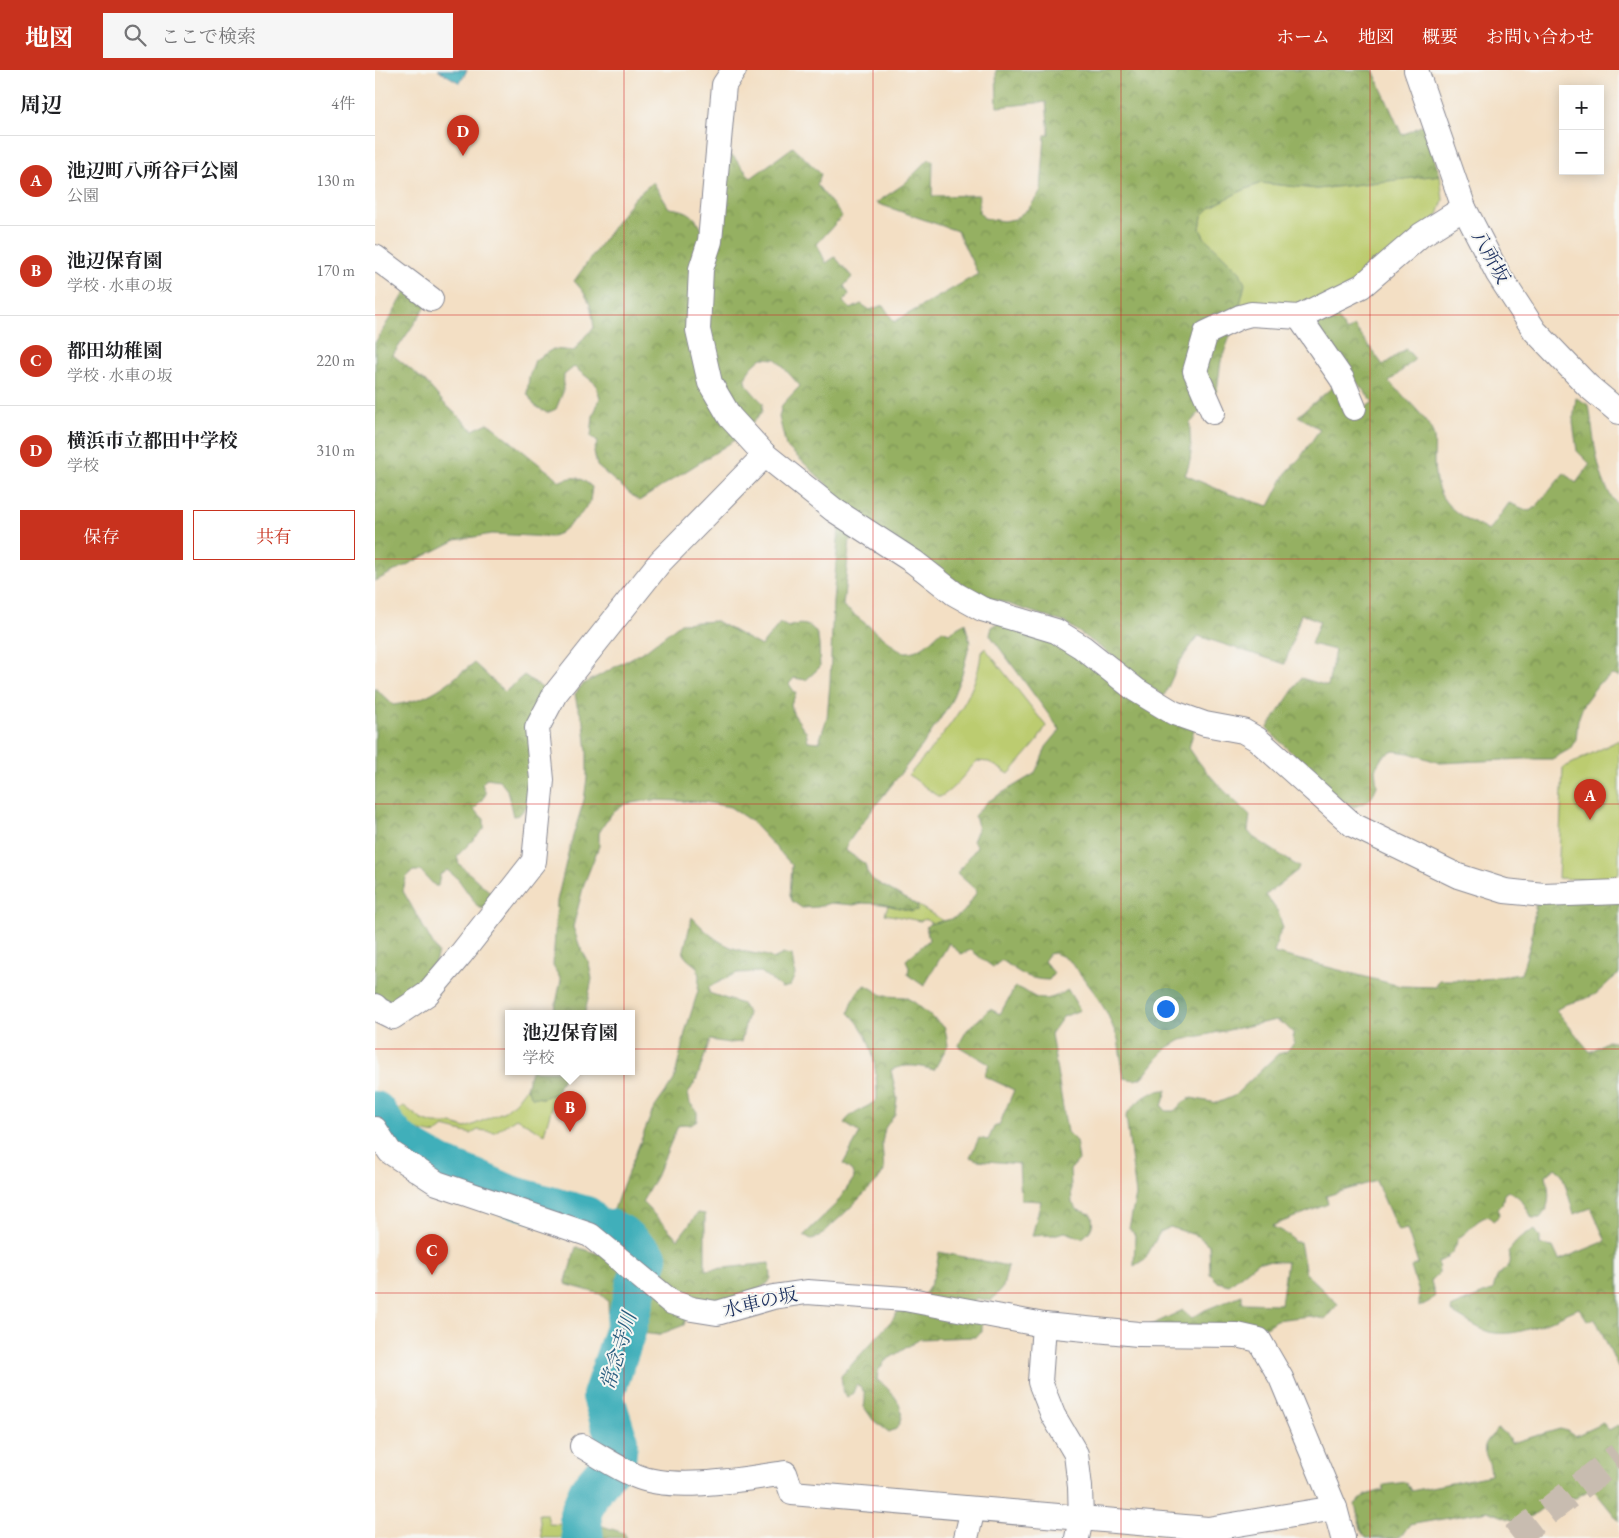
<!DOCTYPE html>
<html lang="ja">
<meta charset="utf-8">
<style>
body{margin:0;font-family:"EB Garamond","Noto Serif JP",serif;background:#f6f6f6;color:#202124}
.controls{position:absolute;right:15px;top:15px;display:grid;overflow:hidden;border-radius:0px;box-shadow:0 2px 12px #0003}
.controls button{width:45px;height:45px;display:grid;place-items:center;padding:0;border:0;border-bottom:1px solid #e0e0e0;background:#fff;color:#202124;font:25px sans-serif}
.you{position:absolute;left:790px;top:938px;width:18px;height:18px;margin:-12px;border:4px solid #fff;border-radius:50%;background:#1a73e8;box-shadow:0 0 0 8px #1a73e833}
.badge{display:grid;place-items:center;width:32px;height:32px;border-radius:50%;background:#c8321e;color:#fff;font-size:16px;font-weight:700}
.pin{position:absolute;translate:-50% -41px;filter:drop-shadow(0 1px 2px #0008)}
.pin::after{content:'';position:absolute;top:26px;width:18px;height:15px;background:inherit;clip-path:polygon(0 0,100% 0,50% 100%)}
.popup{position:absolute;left:130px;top:940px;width:130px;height:65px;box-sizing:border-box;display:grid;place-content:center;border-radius:0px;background:#fff;filter:drop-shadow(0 1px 4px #0005);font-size:16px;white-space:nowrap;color:#757577}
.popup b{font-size:19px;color:#202124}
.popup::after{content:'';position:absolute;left:50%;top:100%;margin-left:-10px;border:10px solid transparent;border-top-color:#fff}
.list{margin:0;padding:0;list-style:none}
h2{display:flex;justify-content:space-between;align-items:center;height:65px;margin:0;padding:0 20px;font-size:21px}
h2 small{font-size:16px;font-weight:400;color:#757577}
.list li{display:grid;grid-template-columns:32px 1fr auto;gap:15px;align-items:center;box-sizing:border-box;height:90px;padding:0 20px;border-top:1px solid #e0e0e0}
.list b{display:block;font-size:19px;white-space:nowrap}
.list p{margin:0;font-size:16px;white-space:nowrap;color:#757577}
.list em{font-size:16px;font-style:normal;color:#757577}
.actions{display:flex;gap:10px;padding:15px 20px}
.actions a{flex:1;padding:11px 0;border:1px solid #c8321e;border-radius:0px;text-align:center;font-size:18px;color:#c8321e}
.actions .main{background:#c8321e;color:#fff}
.icon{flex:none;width:28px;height:28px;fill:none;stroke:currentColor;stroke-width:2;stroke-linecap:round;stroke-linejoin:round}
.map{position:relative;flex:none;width:1244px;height:1468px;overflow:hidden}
header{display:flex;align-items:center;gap:30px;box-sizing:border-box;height:70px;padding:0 25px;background:#c8321e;color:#fff}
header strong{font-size:24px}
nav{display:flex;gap:28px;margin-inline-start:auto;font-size:18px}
.search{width:350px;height:45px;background:#f6f6f6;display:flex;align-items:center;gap:12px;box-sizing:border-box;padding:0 18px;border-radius:0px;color:#757577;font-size:19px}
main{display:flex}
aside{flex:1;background:#fff}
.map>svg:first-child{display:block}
.green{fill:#bccc6f;stroke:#6c7e66}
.forest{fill:url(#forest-crowns);stroke:#587060}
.water{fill:#3fafba;stroke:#2d6f8c}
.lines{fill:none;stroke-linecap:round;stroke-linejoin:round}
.river{stroke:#3fafba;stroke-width:42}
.highway-tunnel{stroke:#c8bcb0;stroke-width:28;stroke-dasharray:28 14;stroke-linecap:butt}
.street-casing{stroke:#878791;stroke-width:26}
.street{stroke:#fff;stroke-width:24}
.grid{fill:none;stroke:#d62828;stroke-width:1;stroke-opacity:0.55}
.labels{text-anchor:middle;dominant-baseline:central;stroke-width:4;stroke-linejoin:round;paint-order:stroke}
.street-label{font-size:19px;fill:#1b2f5e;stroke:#f6f6f2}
.water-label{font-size:20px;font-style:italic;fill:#285c7e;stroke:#f6f6f2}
</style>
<header>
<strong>地図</strong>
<div class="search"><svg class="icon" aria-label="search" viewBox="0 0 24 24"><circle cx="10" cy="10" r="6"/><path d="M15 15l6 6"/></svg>ここで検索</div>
<nav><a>ホーム</a><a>地図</a><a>概要</a><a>お問い合わせ</a></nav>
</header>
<main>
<aside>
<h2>周辺<small>4件</small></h2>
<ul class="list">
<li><span class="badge">A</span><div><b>池辺町八所谷戸公園</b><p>公園</p></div><em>130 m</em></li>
<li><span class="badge">B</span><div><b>池辺保育園</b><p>学校 · 水車の坂</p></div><em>170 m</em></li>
<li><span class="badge">C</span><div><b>都田幼稚園</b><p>学校 · 水車の坂</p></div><em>220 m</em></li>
<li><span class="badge">D</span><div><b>横浜市立都田中学校</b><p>学校</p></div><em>310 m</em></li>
</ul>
<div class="actions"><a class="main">保存</a><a>共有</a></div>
</aside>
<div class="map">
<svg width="1244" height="1468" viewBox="0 0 1244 1468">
<defs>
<pattern id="forest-crowns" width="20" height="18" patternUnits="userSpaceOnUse" patternTransform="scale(1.25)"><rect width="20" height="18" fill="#95b062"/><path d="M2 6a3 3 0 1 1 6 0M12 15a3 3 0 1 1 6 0" fill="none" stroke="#799054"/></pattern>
</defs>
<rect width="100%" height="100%" fill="#f6f6f2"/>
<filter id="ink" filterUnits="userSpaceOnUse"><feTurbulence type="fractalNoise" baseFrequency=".02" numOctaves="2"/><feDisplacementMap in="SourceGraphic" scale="10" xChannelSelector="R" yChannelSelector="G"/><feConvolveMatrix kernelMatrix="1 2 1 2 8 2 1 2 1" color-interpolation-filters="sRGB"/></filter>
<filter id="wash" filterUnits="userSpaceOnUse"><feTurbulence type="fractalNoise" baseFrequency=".0096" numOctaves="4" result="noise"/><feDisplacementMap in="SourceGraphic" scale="20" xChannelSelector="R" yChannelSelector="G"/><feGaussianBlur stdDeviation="1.12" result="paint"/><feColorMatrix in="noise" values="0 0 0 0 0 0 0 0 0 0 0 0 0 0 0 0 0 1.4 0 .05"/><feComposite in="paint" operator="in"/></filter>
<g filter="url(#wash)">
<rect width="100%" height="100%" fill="#f3dfc4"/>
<g class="green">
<path d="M1065 105 1068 130 1063 145 983 213 927 238 862 247 845 184 829 167 825 159 827 146 836 137 864 122 886 113 942 119Z"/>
<path d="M610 578 671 656 661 673 634 704 614 692 602 691C590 703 580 719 565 727L561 725 534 705C563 670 603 629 606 582Z"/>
<path d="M1244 670V803L1228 811 1183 808 1188 698Z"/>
<path d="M513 835 537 841 542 840V835L569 851 558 854 550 849 545 851 510 844Z"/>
<path d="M151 1018 157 1027 168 1028 181 1023 169 1064 141 1048 120 1062 103 1060 96 1064 69 1057 60 1064 37 1059 28 1066 19 1056 14 1046 29 1036 47 1050 59 1054H77L91 1058 130 1041 141 1031Z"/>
<path d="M164 1444H172L174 1454 195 1455 193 1468H167Z"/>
</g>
<g class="forest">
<path d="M621 0H998L1027 65 1048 55 1065 105 942 119 886 113 864 122 836 137 827 146 825 159 829 167 865 202 870 214 862 247 846 291 842 320 835 331 815 353C814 375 820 383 810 405L854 424 894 436 911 403 925 388 945 359 923 346 960 315 980 345 998 332 952 276 941 254 957 241 972 262 979 256 1008 295 1031 279 1040 289 1014 312C1028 326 1049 344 1057 361 1061 369 1059 383 1059 392 1060 435 1080 443 1114 461L1134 433 1154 441 1161 437 1189 403 1201 413 1215 394 1202 381 1198 352 1201 328 1214 335C1219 365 1221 414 1244 436V607L1237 605 1224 613 1209 633 1203 650 1201 669 1195 679 1177 689H1149L1065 693 1034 683 1019 681 1008 686 1000 699 1002 716 997 727 993 731 979 737 968 732 892 659 926 608 953 616 960 580 936 574 945 551 926 544 910 594 823 566 804 593 789 626 763 609 735 584 691 553 603 524 563 500 472 439 450 413 411 376 404 347 407 335 425 316 401 289 387 288C362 308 369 314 388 333L387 342 363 368 264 431 222 396 219 381 223 371 216 367 218 346 225 328 221 314 199 297 189 305 188 322 181 339 172 343 159 335 152 323 154 307 160 290 178 279 199 281 211 265 219 258C216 235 215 228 199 211L259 128 278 112 294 138C316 140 320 146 330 165L343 112 357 85 376 108 418 77 446 104 442 115 467 146 442 174 451 193 460 187 477 207 469 216 474 224 468 232 476 239 486 234 495 240 508 235 519 252 603 204 582 161 501 133 529 114 554 89 558 91 557 126 604 125V142L609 148 628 151 640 149 654 138 666 121 670 65 674 64 671 32 622 37Z"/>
<path d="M33 218 53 233 18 285 51 312 69 333 98 360 113 353 185 411C200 406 204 406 217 417L215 431 206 444 185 463 175 467 117 464 81 470 0 511V273Z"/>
<path d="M464 457 530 499 479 468 475 469 468 536 527 582C546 583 554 572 567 560L574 563 590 553 595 573 587 604 575 634 547 676 487 753 473 773 470 780 490 794 492 802 498 810 542 835 543 840 537 841 507 834 487 833 479 835 455 833 442 837 427 838 417 831 415 825 417 795 376 751 355 737 329 732 277 730 250 734 235 745 224 763V776L209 814 198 857 205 877 214 893 217 909 210 943H179L186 910 178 896 182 831 194 779 209 730 212 708V682L209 653 202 635 200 624 207 615 271 580 306 553 341 551 386 576 405 553 413 557C424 552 440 553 443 568 445 577 444 588 445 597L431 610 419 608 414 614 421 624 416 634 418 643 431 662 433 671 444 672 452 648 455 613 458 531Z"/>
<path d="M628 550 701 584 820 656 814 678C831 704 852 724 875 745L873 761 878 767 924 797 923 800 891 825 903 842 908 858 903 867 899 883 1025 916 1061 917 1064 910H1101L1146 904 1156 872 1161 830 1244 827V904L1236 910 1221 924 1210 929 1191 934 1181 940 1215 982 1233 971 1244 973V1299L1220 1248 1212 1251 1204 1238C1177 1249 1145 1269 1114 1262 1101 1258 1088 1248 1076 1242L1077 1237 1118 1220C1119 1216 1120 1211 1122 1207 1129 1197 1140 1198 1133 1182 1140 1173 1148 1163 1160 1160L1165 1167V1175L1178 1177 1184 1190 1231 1171 1216 1138 1199 1144 1187 1104 1180 1098 1171 1105C1174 1121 1177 1135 1165 1148H1157C1151 1136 1146 1126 1133 1121L1129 1124 1127 1134 1123 1138 1124 1146 1118 1151 1113 1146C1098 1151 1096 1161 1083 1168 1080 1181 1075 1187 1063 1192L1064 1203 1056 1211 1060 1226 1055 1231 1044 1237V1223L1036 1197 1043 1193 1032 1159 1023 1161 1001 1111 951 1126 953 1134 897 1156 915 1166 919 1172H925L931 1204 963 1234 950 1249 934 1246 901 1250 882 1263 774 1256 808 1240 817 1248 830 1240 867 1225V1233L906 1234 912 1192 884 1191 854 1215 843 1212 835 1204 834 1175 823 1166 795 1157 785 1162 770 1189 759 1196 760 1165 754 1158 761 1125 751 1046C758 1033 777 1019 792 1020L787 1036 791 1041H799L810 1031 816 1028 842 1033 859 1026 903 984 911 982 919 973 918 963 910 955 901 950 806 970 789 980 768 1007 760 1010 749 1008 743 969 732 943 719 922 696 892 687 886 678 883 674 884 669 891 679 903 674 910C653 910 643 902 627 890L618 897 607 889 596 880 586 884 574 873 549 916 533 905 534 897 531 890 554 870 551 857 554 854C586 847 586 849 602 821L582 803 602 777 598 771C602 762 605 755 599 746L612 732 659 704 664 695 671 677 685 660 615 565 617 557Z"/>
<path d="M99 593 130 622 149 605 176 624 167 731 153 735 144 745 138 746 132 720 124 710 112 708 107 714 111 724 99 740 109 749V759L82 786 84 794 115 822 118 830 108 839 103 837 83 809 72 800 65 805 63 816H60L46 801H38L31 808 28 821 63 883 60 892 35 928 15 937 0 926V618L18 635C56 630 71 614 99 593Z"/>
<path d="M317 847C335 866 346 876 372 882 382 885 389 883 398 889L408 884 417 885 420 905 415 916 407 918 386 902 362 903 334 917V923L367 934 373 943 366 972 354 973 335 970 322 1008 313 1024 315 1033 322 1042V1051L316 1055 309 1054 303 1056 281 1107 267 1132 303 1169 323 1143 330 1144V1200L395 1193 396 1208 393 1213 374 1225 350 1231 316 1228 309 1255 283 1265 234 1259 233 1231 225 1224 190 1214 201 1177 224 1184 244 1125 278 1040 299 1010 311 959 323 921 324 906 322 897 312 889 308 884Z"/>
<path d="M491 915 509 926 530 927 539 932 570 958 573 975 559 1000C544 996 532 993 516 1000L522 1028 520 1044 510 1058 507 1073 509 1101 505 1108 475 1138 444 1167 436 1169 429 1165 461 1134 479 1108 477 1101 468 1094 485 1063 469 1053C481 1037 489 1042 502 1029 502 999 498 965 474 943 477 933 480 920 491 915Z"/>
<path d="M640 917C647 918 651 922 658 926 670 933 682 926 693 920L705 940 688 947 676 964 692 1062 701 1071 704 1090 695 1100 697 1133 703 1140 716 1144C720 1155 716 1162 707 1168L690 1162 678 1165 657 1166 666 1131 646 1130 644 1094 602 1090 595 1087 604 1068 613 1070 619 1057 624 1055 639 1020 609 1006 614 994 583 976 592 960 615 939 625 944Z"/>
<path d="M156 1001H191L181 1023 168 1028 157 1027 151 1018Z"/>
<path d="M564 1182 633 1196 628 1217 616 1231 601 1228 597 1234 607 1251V1262L600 1267 545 1269 510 1291 503 1301 502 1310C513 1317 529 1333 526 1347 526 1351 523 1356 521 1359L514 1362 498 1350 489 1337C491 1326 491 1320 481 1315L478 1323 472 1327 468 1321 466 1306 518 1249C525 1235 536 1235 548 1225 558 1217 562 1194 564 1182Z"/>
<path d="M1228 1353 1234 1360 1243 1355 1244 1356V1451L1217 1418 1201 1428 1182 1427 1157 1446 1142 1452 1113 1441 1034 1455 1027 1465 1021 1468H991L986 1459 980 1434 991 1425 1008 1420 1009 1415 1031 1412 1036 1421 1116 1405C1115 1380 1098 1383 1123 1359L1130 1363 1136 1373 1185 1359 1193 1361 1200 1366Z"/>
<path d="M204 1433 215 1438 218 1453 249 1463 252 1468H193L198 1441Z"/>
</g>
<path class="water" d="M63 0H92L85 13Z"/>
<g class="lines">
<g class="river">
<path d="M0 1042 11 1058 24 1073 64 1096 100 1110 135 1126 211 1147"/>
<path d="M208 1468 205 1445 214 1422 240 1391 242 1371 228 1326 251 1258 261 1217 272 1189 245 1165 235 1160"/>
</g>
</g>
</g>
<g filter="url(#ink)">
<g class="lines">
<path class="highway-tunnel" d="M1138 1468 1244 1386"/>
<g class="street-casing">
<g id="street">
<path d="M359 0 349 15 335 171 326 199 323 260 335 313 355 347 390 385 459 440 539 492 580 524 607 539 681 561 707 577 761 620 799 643 830 654 868 661 882 669 978 755 1083 806 1130 821 1169 825 1244 822"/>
<path d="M1041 0 1089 138 1123 204 1160 261 1213 316 1244 342"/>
<path d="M0 187 56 229"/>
<path d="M924 247 967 309 979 338"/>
<path d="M838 342 820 301 831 263 865 247 876 244 924 247 987 216 1046 165 1089 138"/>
<path d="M0 936 4 940 18 947 52 924 86 884 159 791 167 710 162 658 180 624 285 492 390 385"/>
<path d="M0 1059 15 1082 62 1113 215 1165 296 1232 317 1239 342 1243 398 1227 432 1222 530 1229 669 1255 763 1264 862 1265 884 1270 906 1308 960 1438 968 1468"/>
<path d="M669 1255 665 1312 678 1345 701 1384 705 1417 706 1449 702 1468"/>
<path d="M207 1376C225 1386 242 1398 261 1406 298 1422 370 1409 410 1403L417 1423 833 1459 960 1438"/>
<path d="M591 1468 598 1439"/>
</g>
</g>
<use href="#street" class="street"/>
</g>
</g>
<path class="grid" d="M249 0V1468M498 0V1468M746 0V1468M995 0V1468M0 245H1244M0 489H1244M0 734H1244M0 979H1244M0 1223H1244"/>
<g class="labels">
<g class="street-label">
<text transform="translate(1116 187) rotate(61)">八所坂</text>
<text transform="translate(385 1232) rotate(-13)">水車の坂</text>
</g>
<g class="water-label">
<text transform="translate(243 1281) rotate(-73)">常念寺川</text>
</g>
</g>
</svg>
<div class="controls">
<button>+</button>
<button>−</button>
</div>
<div class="you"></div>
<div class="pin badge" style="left:1215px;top:750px">A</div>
<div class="pin badge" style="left:195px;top:1062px">B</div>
<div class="popup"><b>池辺保育園</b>学校</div>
<div class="pin badge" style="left:57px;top:1205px">C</div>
<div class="pin badge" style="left:88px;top:86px">D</div>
</div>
</main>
